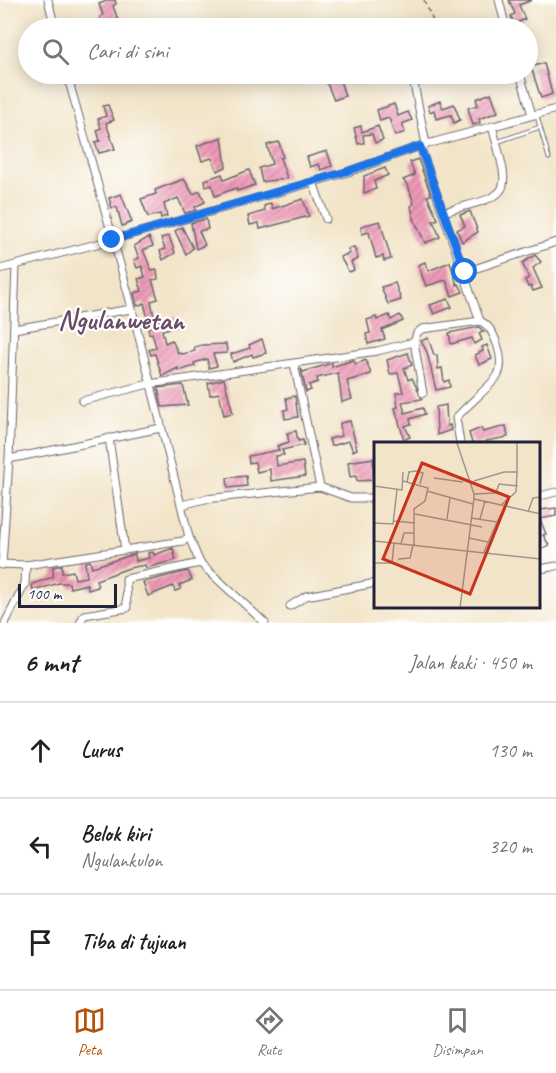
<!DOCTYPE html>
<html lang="id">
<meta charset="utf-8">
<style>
body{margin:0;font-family:Caveat,sans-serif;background:#f6f6f6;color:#202124}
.scale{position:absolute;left:18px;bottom:15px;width:99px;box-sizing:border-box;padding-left:6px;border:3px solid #22223b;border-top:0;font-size:16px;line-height:21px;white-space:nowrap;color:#22223b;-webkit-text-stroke:4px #fff;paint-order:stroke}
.stop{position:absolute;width:18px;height:18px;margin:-14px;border:4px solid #1a73e8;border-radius:50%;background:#fff}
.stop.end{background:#1a73e8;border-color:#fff;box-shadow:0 2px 6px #0008}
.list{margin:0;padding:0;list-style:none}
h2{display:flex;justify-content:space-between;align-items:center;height:78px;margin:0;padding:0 24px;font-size:26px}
h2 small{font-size:20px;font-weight:400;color:#757577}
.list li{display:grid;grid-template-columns:39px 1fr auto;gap:18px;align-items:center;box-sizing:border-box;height:96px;padding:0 24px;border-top:2px solid #e0e0e0}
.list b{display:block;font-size:22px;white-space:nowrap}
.list p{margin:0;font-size:20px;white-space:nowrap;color:#757577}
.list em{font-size:20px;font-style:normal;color:#757577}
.icon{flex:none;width:33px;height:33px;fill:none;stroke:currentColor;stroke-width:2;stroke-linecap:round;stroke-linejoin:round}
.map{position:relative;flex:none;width:556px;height:623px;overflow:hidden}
.search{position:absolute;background:#fff;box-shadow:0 3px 15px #0003;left:18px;right:18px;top:18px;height:66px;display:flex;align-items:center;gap:15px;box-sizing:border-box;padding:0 21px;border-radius:33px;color:#757577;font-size:22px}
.sheet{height:366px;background:#fff}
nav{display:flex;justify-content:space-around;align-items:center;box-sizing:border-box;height:84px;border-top:2px solid #e0e0e0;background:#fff;font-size:16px;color:#757577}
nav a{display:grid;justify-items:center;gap:3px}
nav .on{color:#b45309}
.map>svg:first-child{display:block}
.building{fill:url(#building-hatch)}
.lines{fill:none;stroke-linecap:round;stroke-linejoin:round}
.lane-casing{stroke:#6b666c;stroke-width:5}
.street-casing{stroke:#6b666c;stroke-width:9}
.path{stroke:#6b666c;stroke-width:1.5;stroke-dasharray:4.5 4.5;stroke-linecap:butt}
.lane{stroke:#fff;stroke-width:3}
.street{stroke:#fff;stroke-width:7}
.route{stroke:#1a73e8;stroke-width:8}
.labels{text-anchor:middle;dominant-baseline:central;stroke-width:4.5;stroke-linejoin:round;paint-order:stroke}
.quarter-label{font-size:28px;font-weight:bold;fill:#6a4c67;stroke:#fff}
.inset-road{fill:none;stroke:#9f9690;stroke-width:1.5}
.view{fill:#c8321e;fill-opacity:0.15;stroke:#c8321e;stroke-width:3}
.inset-edge{fill:none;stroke:#22223b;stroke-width:3}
</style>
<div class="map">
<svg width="556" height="623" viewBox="0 0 556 623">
<defs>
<pattern id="building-hatch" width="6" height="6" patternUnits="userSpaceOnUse" patternTransform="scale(1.5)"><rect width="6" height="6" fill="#f09ab8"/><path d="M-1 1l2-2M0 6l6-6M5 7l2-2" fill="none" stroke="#c27d97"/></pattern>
</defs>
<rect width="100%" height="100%" fill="#fff"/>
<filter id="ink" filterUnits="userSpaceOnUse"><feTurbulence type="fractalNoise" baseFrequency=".0167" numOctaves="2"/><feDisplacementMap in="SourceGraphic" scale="12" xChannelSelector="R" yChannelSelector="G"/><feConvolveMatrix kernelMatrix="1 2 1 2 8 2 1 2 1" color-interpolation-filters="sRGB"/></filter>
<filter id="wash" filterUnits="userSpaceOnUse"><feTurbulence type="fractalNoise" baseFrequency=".008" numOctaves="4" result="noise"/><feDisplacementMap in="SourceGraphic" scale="24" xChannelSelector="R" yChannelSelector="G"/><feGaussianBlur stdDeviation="1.35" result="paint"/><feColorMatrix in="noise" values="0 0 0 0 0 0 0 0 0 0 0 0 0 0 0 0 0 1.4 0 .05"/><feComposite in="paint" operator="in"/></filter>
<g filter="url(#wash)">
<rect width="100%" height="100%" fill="#f2e4c8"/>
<g id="blocks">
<g class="building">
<path d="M109 0H115L116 4 113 6 121 28H103L100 17 103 15 99 4Z"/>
<path d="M509 0H532L519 5 525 19 514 24 511 16 515 14Z"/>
<path d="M544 63 552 94 541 98 531 67Z"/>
<path d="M323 74H338L345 96 334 100Z"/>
<path d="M491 93 498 112 479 119 480 123 473 125 468 108 478 105 476 99Z"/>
<path d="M440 101 443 108 454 104 460 120 454 123 451 115 436 119 434 110 430 112 428 106Z"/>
<path d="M394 104 398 116 408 112 412 120 402 124 405 132 395 136 389 118 380 121 377 110Z"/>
<path d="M108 105 114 120 106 123 115 149 99 153 95 142 100 141 97 130 101 128 98 119 106 116 103 106Z"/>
<path d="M361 126 362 132 378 126 383 140 375 143 372 134 363 135 364 143 358 144 354 128Z"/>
<path d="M222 137 226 167 217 171 212 158 202 161 197 146Z"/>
<path d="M279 142 283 157 280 158 287 178 262 182 259 168 272 164 267 145Z"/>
<path d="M327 151 332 166 321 170 319 164 310 167 307 157Z"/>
<path d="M418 159 431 195 427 196 438 219 433 221 440 237 425 243 414 219 411 206 414 204 408 185 403 180 415 175 410 162Z"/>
<path d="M385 168 388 175 374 181 376 189 364 193V176Z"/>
<path d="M249 170 255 185 237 191 236 188 215 196 212 185 206 187 205 180 222 174 224 180Z"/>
<path d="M184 179 193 194 200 191 205 202 195 207 196 210 185 213 178 198 164 204 167 216 161 218 160 214 148 217 141 199 156 194 155 190Z"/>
<path d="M121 194 132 222 122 226 117 207 112 208 109 198Z"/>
<path d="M303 199 309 216 260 229 259 223 250 225 248 216 265 211 264 206 271 203 272 209Z"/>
<path d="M470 211 478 232 462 242 457 230 465 226 460 215Z"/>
<path d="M206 219 208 229 199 231 205 245 196 249 191 223Z"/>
<path d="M380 221 391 259 384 261 383 256 376 258 369 232 362 234 361 226Z"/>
<path d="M182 227 193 248 186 254 175 231Z"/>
<path d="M169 236 175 253 163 260 160 251 165 249 161 238Z"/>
<path d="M149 237 153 246 143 250 152 271 157 270 158 279 152 280 158 299 151 301 154 316 159 321 177 317 179 326 162 330 165 343 172 340 178 353 183 354 195 351 194 347 202 345 226 344 227 353 213 354 217 366 209 368 207 359 194 363 195 366 178 371V368L162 376 155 354 151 355 149 350 156 347 152 333 149 334 148 327H150L144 303 137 306 134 293 142 291 138 279 145 277 142 266 137 268 134 260 139 258 134 246Z"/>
<path d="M354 247 358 259 351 262 354 270 349 272 340 257 350 253 348 249Z"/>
<path d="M535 255 541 262 533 268 542 288 533 291 531 286 528 287 525 280 529 278 522 263Z"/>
<path d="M425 262 428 271 450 262 457 285 459 284 463 292 452 296 446 280 426 286 418 265Z"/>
<path d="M395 283 401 300 388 304 381 287Z"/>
<path d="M448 299 452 307 434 314 430 305Z"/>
<path d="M389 315 391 320 400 315 403 321 382 330 385 339 368 344 366 334 370 333 367 320 376 317 377 320Z"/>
<path d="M479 327 484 332 479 333 482 340 474 344 472 338 451 344 449 333Z"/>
<path d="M428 338 434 355H437L438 369 442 368 444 382 449 380 450 387 436 390 427 352 421 341Z"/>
<path d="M262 339 266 353 253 357 252 354 233 362 231 354 250 348 249 345Z"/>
<path d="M487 345 492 359 479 365 475 355 483 351 482 347Z"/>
<path d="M408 353 412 365 404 368 408 380 412 378 422 399 402 402 405 413 423 408 425 414 410 419 411 424 405 426 410 437 404 440 395 408 398 407 396 393 403 392 398 373 390 374 387 360Z"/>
<path d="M353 360 356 364 366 360 371 374 347 381 352 399 342 402 338 373 317 378 318 382 309 385 311 390 306 392 301 369 303 372 332 363V367Z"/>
<path d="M224 379 233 413 224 415 219 393 210 395 208 383Z"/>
<path d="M183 385 188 405 162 407 158 388Z"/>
<path d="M295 396 298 417 285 419 284 410 288 409 286 398Z"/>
<path d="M446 405 447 426 450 425 451 430 437 435 436 407Z"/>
<path d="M350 421 357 449 353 451 349 441 331 446 329 439 341 436 340 423Z"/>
<path d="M506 426 508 437 486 441 487 443H472L469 433 481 428 483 432Z"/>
<path d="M296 431 298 441 303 440 304 445 282 450 284 455 276 456 277 466 303 462 305 476 271 481 270 469 257 472 255 462 249 463 248 456 279 450 277 446 289 442 287 433Z"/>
<path d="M373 458 374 480 357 481 356 476 350 477 348 462Z"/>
<path d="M246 476 247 486 228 488 227 478Z"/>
<path d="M556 508V516L540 519 546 534 543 535 549 545 540 550V510Z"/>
<path d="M173 548 176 560 146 568 145 565 129 568 96 580 98 587 88 590 87 584 70 588 69 583H59L33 591 32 584 53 577V567L62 565V573L73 571 75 579 87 577 85 562 90 561 92 567 135 554 136 561 149 558 148 553 153 552 154 555Z"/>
<path d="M188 571 192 580 179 585 181 589 175 591 173 586 148 596 143 582Z"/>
</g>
</g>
</g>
<g filter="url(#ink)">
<use href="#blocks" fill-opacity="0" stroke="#6b666c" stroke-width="1.5"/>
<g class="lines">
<g class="lane-casing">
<g id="lane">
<path d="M540 127 549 158"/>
<path d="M497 142 540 127 537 116"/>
</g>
</g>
<g class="street-casing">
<g id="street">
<path d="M48 0 55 28"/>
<path d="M499 0 506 28"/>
<path d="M412 74 426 144"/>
<path d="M520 74 532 115"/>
<path d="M420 146 480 321"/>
<path d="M313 182 326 219"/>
<path d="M443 212C515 193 511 198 492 126"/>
<path d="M0 269 112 240 348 172 420 146 556 109"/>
<path d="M465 272 556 242"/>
<path d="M14 329 131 309"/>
<path d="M414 342 423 393"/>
<path d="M294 364 320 487"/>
<path d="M82 401 149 384 377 351 414 342 417 333 422 329 480 321C495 327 505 360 498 375 495 382 465 407 456 418L460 443"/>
<path d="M109 438 125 550"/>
<path d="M9 459 16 265"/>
<path d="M540 496 556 492"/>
<path d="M182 505 205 499 320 487 351 498H376"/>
<path d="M200 563 265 623"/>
<path d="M0 564 26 565 183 541 189 537 128 293 67 74"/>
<path d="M2 565 9 459 161 428"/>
<path d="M540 569 556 566"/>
<path d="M290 606 306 596 376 583"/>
<path d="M5 623 25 584 26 565"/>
<path d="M80 623 84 615 127 608 126 579 200 563 189 537"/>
</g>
</g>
<path class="path" d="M424 0 436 28"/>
<use href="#lane" class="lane"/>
<use href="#street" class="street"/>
</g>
</g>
<g class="lines" filter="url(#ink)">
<path class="route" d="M112 240 348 171 420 146 465 272"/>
</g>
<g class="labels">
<g class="quarter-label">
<text x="121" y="319">Ngulanwetan</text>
</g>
</g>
<g transform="translate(374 442)">
<rect width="166" height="166" fill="#f2e4c8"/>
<path class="inset-road" d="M83 1 100 52M143 1V30M60 36 89 40M29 39 54 46 51 59 40 67V103M100 39 130 30H143L142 50 127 63M33 40 35 30 42 29 49 31 46 42M0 44 28 48 29 30M53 49 99 62M100 57V52L122 51 125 42 144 44M154 70 159 56 167 55M41 72 108 85M97 76 123 80 131 64M73 77 76 56M106 77 111 59M20 79 41 81M0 81 19 82 23 48M95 96 114 100M0 99 167 117M27 102 30 91H40M110 110 123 80M24 117 36 116 39 103M0 121H18L20 101M86 166 100 57 167 72"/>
<path class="view" d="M48 21 135 55 96 152 9 117Z"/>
<rect width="166" height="166" class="inset-edge"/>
</g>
</svg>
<div class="scale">100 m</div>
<div class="stop" style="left:465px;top:272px"></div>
<div class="stop end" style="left:112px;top:240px"></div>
<div class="search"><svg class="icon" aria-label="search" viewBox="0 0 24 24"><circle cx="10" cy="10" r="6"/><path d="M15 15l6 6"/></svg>Cari di sini</div>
</div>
<section class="sheet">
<h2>6 mnt<small>Jalan kaki · 450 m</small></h2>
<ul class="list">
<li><svg class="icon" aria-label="ahead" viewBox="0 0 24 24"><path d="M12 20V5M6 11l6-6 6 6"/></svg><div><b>Lurus</b></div><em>130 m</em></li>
<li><svg class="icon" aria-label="left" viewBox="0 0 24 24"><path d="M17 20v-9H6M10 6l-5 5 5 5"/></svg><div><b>Belok kiri</b><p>Ngulankulon</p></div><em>320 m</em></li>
<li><svg class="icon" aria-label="arrive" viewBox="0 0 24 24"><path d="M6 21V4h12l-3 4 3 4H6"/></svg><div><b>Tiba di tujuan</b></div></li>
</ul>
</section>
<nav>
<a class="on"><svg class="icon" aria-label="map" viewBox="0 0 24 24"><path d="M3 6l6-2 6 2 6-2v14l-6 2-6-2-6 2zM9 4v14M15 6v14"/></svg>Peta</a>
<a><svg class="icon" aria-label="directions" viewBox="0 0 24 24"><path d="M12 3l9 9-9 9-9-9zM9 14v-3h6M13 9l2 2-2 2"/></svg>Rute</a>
<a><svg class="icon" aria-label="saved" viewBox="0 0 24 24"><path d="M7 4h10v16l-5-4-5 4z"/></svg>Disimpan</a>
</nav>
